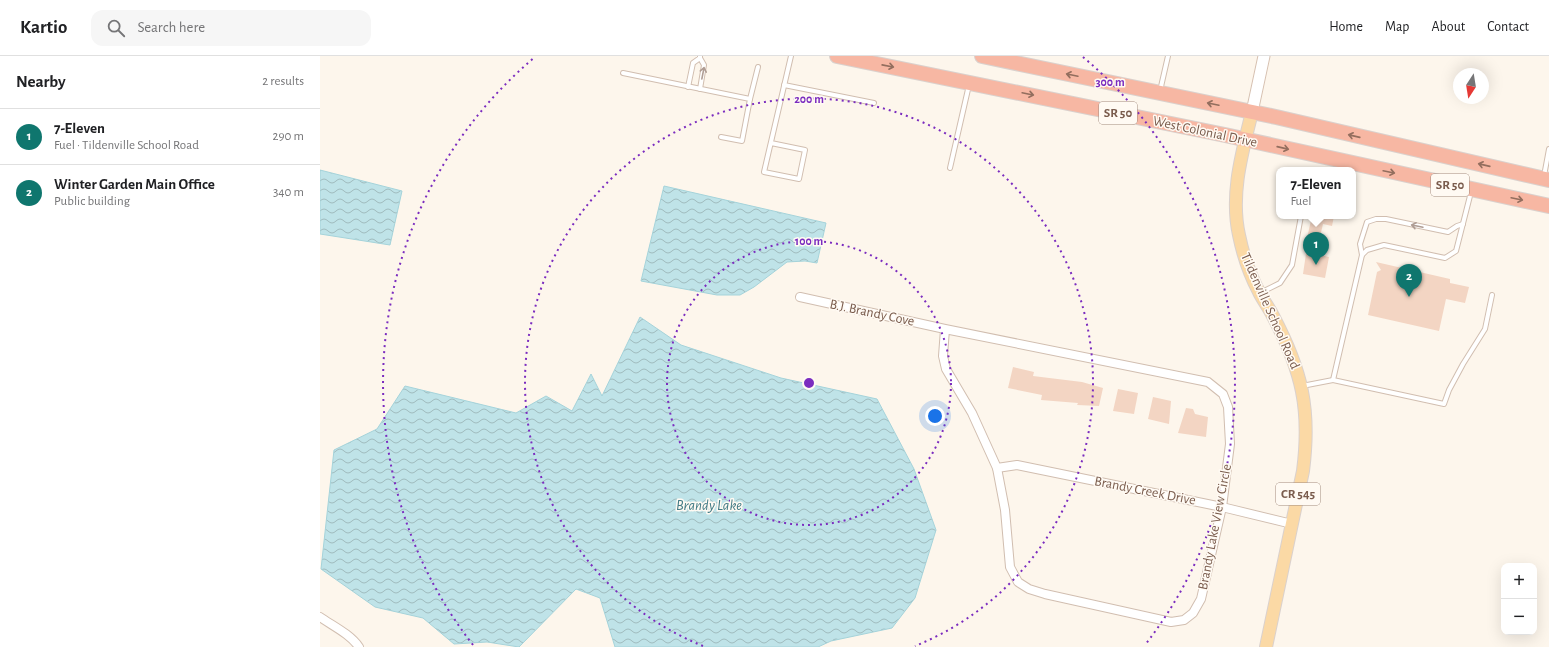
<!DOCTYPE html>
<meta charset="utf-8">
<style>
body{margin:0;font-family:"Alegreya Sans",sans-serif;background:#f6f6f6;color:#202124}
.controls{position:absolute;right:12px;bottom:12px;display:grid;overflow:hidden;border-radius:8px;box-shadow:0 4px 16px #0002}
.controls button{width:36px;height:36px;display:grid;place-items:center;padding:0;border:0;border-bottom:1px solid #e0e0e0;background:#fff;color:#202124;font:20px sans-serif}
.compass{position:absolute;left:1133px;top:12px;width:36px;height:36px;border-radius:50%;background:#fff;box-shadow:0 4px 16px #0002;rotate:192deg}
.you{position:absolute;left:615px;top:360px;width:14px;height:14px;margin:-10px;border:3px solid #fff;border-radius:50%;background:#1a73e8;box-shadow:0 0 0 6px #1a73e833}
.badge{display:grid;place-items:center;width:26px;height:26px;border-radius:50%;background:#0f766e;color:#fff;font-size:13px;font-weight:700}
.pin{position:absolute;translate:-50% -33px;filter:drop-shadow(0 1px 2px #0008)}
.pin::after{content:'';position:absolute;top:21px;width:14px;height:12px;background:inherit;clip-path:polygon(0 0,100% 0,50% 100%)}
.popup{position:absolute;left:956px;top:111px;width:80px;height:52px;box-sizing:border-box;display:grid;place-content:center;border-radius:8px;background:#fff;filter:drop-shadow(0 1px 3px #0005);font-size:13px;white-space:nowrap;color:#757577}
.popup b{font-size:15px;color:#202124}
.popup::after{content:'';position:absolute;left:50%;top:100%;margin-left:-8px;border:8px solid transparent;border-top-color:#fff}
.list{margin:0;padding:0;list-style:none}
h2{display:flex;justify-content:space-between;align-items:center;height:52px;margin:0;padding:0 16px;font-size:17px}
h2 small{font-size:13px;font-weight:400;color:#757577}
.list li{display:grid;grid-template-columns:26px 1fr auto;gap:12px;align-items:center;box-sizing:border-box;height:56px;padding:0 16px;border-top:1px solid #e0e0e0}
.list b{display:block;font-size:15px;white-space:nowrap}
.list p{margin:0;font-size:13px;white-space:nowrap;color:#757577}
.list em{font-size:13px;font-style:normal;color:#757577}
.icon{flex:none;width:22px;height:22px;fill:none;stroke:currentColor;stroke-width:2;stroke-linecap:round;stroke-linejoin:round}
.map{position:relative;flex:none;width:1229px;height:591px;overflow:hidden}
header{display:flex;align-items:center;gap:24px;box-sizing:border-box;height:56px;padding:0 20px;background:#fff;border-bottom:1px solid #e0e0e0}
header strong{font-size:19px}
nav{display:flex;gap:22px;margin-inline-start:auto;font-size:14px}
.search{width:280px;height:36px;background:#f6f6f6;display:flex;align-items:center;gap:10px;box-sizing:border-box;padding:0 14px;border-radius:12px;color:#757577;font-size:15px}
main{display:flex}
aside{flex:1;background:#fff}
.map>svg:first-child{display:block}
.water{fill:url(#water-waves);stroke:#a5d3da}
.building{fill:#f3d5c3}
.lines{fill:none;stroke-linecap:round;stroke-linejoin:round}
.lane-casing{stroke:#d1beb0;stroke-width:6}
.street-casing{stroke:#d1beb0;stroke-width:10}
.secondary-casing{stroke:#d6c0b0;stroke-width:13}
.primary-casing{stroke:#dad1cd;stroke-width:14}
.highway-casing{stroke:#dad1cd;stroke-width:16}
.lane{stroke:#fff;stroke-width:4}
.street{stroke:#fff;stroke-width:8}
.secondary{stroke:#fff;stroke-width:11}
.primary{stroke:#fbd9a5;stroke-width:12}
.highway{stroke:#f7b7a3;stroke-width:14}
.oneway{stroke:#936e5e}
.oneway2{stroke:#af9d94}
.ring{fill:none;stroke:#7b2cbf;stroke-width:2;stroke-dasharray:2 4}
.labels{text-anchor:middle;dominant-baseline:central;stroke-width:3;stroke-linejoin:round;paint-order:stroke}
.shield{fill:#fffaf3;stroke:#a28b7f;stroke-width:1}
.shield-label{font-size:13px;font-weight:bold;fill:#7a5c4d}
.street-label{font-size:14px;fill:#7a5c4d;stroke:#fffaf3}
.water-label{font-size:15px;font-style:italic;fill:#437c86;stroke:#fffaf3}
.centre{fill:#7b2cbf;stroke:#fffaf3;stroke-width:2}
.ring-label{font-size:12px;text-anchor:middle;font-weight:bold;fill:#7b2cbf;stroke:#fffaf3;stroke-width:3;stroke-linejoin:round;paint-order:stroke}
</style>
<header>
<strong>Kartio</strong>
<div class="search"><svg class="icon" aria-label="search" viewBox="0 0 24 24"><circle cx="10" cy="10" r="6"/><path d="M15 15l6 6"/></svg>Search here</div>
<nav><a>Home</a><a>Map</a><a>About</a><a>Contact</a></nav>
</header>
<main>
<aside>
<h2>Nearby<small>2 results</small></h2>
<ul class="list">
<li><span class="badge">1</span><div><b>7-Eleven</b><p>Fuel · Tildenville School Road</p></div><em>290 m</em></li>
<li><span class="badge">2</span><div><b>Winter Garden Main Office</b><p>Public building</p></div><em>340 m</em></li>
</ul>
</aside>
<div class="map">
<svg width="1229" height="591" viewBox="0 0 1229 591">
<defs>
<pattern id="water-waves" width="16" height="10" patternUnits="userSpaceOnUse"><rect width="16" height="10" fill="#bfe3e8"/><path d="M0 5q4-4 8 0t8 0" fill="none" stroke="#a0bbbe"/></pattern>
</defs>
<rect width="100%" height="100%" fill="#fdf6ec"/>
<g class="water">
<path d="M0 114 82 135 70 189 0 178Z"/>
<path d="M344 130 506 167 497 207 485 205 467 206 434 231 420 239H397L321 225Z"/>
<path d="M320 261 361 289 461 322 557 343 594 413 616 474 595 542 572 572 511 585 498 591H295L280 542 256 533 199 591 167 586 134 588 103 562 55 551 1 513 14 394 57 373 85 330 196 357 226 340 252 355 271 318 282 340Z"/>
</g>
<g class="building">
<path d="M992 160H1014L1012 170 1003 168 996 198 1009 201 1005 222 983 218 987 191H985Z"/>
<path d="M1056 206 1130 223V227L1149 231 1145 247 1126 243 1119 275 1048 259 1057 216 1061 214Z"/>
<path d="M693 311 714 316 713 320 762 326 783 332 779 350 757 349 758 347 721 344 722 339 688 332Z"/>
<path d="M798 333 818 337 814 358 793 355Z"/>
<path d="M833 341 851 345 849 368 828 363Z"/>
<path d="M866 352 873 353 875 358 888 361 886 381 858 377Z"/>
</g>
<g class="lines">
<g class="lane-casing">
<g id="lane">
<path d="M303 17 430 43 422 85 401 81"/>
<path d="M464 29 554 47"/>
<path d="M368 31 373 7 380 2V0"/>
<path d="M380 33 384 9 380 2"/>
<path d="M840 35 848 0"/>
<path d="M430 43 438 11"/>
<path d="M451 87 485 94 479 123 444 116 471 0"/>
<path d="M630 112 649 29"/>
<path d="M1224 120 1229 93"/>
<path d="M1151 136 1136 195 1125 202 1064 189 1047 194 1042 199 1013 324 1124 348 1129 334 1143 308 1165 273 1172 239"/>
<path d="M1042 199 1040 188 1047 166 1056 163H1066L1128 176 1137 170 1143 168"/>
<path d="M942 236 960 227 972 209 981 160"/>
<path d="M982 330 1013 324"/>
</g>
</g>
<g class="street-casing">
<g id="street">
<path d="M480 241 625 273 888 326 903 338 908 351 910 388 902 451 881 543 873 557 864 564 851 566 725 538 709 533 698 526 690 511 685 454 677 412 652 357 626 313 623 300 625 273"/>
<path d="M677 412 697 409 902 451 972 468"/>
<path d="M0 561C13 570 30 578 39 591"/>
</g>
</g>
<g class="secondary-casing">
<path id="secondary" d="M932 56 944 0"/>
</g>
<g class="primary-casing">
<path id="primary" d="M932 56C922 97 910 138 919 179 923 199 930 219 939 236 943 244 949 252 953 260 982 315 991 353 983 415L946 591"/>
</g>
<g class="highway-casing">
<g id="highway">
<path d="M517 0 905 79 1229 150"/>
<path d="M662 0 956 61 1229 124"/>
</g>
</g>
<use href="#lane" class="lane"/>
<use href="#street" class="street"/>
<use href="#secondary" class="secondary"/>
<use href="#primary" class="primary"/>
<use href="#highway" class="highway"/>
</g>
<defs><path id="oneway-shaft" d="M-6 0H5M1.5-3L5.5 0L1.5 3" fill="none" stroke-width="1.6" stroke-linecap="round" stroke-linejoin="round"/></defs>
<g class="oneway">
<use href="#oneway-shaft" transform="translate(568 10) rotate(11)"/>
<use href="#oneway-shaft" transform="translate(752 19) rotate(-168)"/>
<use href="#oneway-shaft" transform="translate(708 38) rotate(12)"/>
<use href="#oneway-shaft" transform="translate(893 48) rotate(-168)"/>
<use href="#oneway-shaft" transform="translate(1034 80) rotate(-167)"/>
<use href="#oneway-shaft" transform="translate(963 92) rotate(13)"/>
<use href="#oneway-shaft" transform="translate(1164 109) rotate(-167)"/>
<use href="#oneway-shaft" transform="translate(1069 116) rotate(12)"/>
<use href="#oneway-shaft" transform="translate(1197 143) rotate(12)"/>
</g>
<g class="oneway2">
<use href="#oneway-shaft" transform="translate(383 17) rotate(-79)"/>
<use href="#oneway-shaft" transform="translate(1097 170) rotate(-168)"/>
</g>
<g class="ring">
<circle cx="489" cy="327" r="142"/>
<path d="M383 590A284 284 0 1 1 595 590"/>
<path d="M153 589A426 426 0 0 1 215 1M763 1A426 426 0 0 1 825 589"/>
</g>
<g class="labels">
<g class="shield">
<rect x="779" y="46" width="38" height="22" rx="3"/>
<rect x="1111" y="118" width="38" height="22" rx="3"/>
<rect x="956" y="427" width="44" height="22" rx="3"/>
</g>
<g class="shield-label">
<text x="798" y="57">SR 50</text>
<text x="1130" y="129">SR 50</text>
<text x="978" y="438">CR 545</text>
</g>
<g class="street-label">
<text transform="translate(885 76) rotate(12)">West Colonial Drive</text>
<text transform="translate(950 255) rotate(66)">Tildenville School Road</text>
<text transform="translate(552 257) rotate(12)">B.J. Brandy Cove</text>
<text transform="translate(825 435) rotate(11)">Brandy Creek Drive</text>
<text transform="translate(895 471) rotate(-79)">Brandy Lake View Circle</text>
</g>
<g class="water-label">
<text x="389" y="449">Brandy Lake</text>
</g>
</g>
<circle cx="489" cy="327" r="6" class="centre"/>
<g class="ring-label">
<text x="790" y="30">300 m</text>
<text x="489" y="47">200 m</text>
<text x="489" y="189">100 m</text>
</g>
</svg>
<div class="controls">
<button>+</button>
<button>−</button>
</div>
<svg class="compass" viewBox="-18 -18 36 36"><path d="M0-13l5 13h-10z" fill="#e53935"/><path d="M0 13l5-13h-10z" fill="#757577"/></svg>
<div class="you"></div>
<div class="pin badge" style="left:996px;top:209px">1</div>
<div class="popup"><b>7-Eleven</b>Fuel</div>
<div class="pin badge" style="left:1089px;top:241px">2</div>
</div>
</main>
